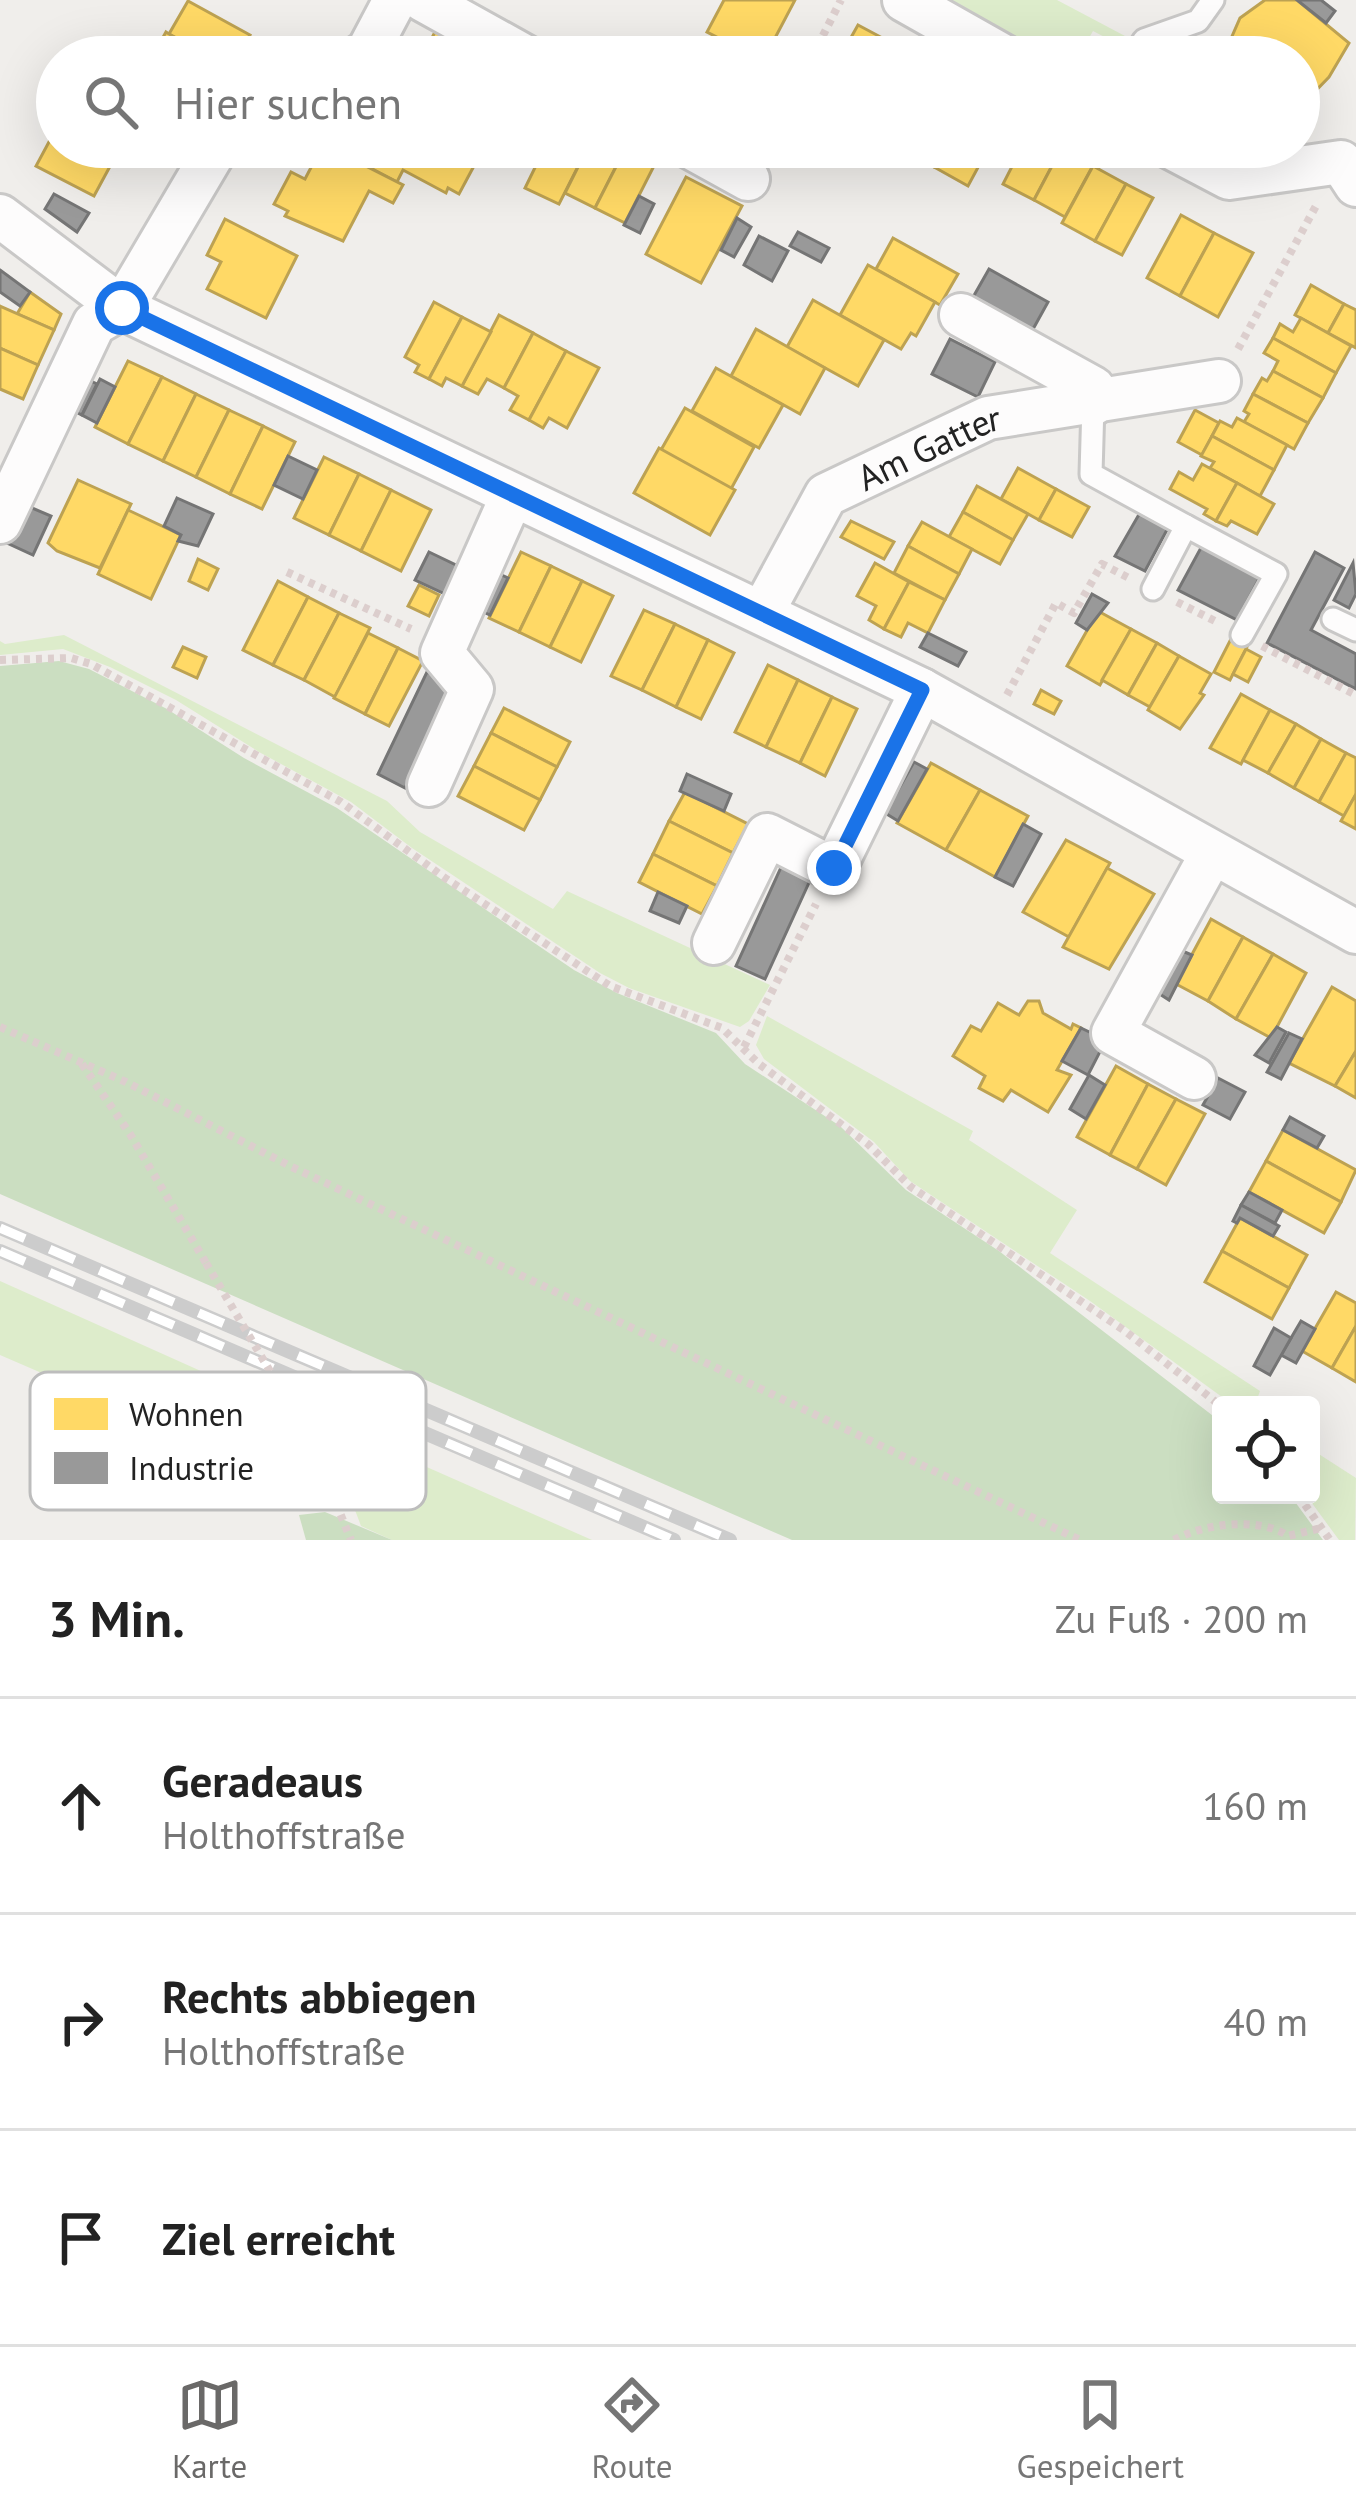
<!DOCTYPE html>
<html lang="de">
<meta charset="utf-8">
<style>
body{margin:0;font-family:"PT Sans",sans-serif;background:#f2f2f2;color:#222}
.controls{position:absolute;right:36px;bottom:36px;display:grid;overflow:hidden;border-radius:12px;box-shadow:0 12px 48px #0002}
.controls button{width:108px;height:108px;display:grid;place-items:center;padding:0;border:0;border-bottom:3px solid #e0e0e0;background:#fff;color:#222;font:60px sans-serif}
.stop{position:absolute;width:36px;height:36px;margin:-27px;border:9px solid #1a73e8;border-radius:50%;background:#fff}
.stop.end{background:#1a73e8;border-color:#fff;box-shadow:0 3px 12px #0008}
.list{margin:0;padding:0;list-style:none}
h2{display:flex;justify-content:space-between;align-items:center;height:156px;margin:0;padding:0 48px;font-size:51px}
h2 small{font-size:39px;font-weight:400;color:#767676}
.list li{display:grid;grid-template-columns:78px 1fr auto;gap:36px;align-items:center;box-sizing:border-box;height:216px;padding:0 48px;border-top:3px solid #e0e0e0}
.list b{display:block;font-size:45px;white-space:nowrap}
.list p{margin:0;font-size:39px;white-space:nowrap;color:#767676}
.list em{font-size:39px;font-style:normal;color:#767676}
.icon{flex:none;width:66px;height:66px;fill:none;stroke:currentColor;stroke-width:2;stroke-linecap:round;stroke-linejoin:round}
.map{position:relative;flex:none;width:1356px;height:1540px;overflow:hidden}
.search{position:absolute;background:#fff;box-shadow:0 12px 48px #0002;left:36px;right:36px;top:36px;height:132px;display:flex;align-items:center;gap:30px;box-sizing:border-box;padding:0 42px;border-radius:66px;color:#767676;font-size:45px}
.sheet{height:804px;background:#fff}
nav{display:flex;justify-content:space-around;align-items:center;box-sizing:border-box;height:168px;border-top:3px solid #e0e0e0;background:#fff;font-size:33px;color:#767676}
nav a{display:grid;justify-items:center;gap:6px}
nav .on{color:#6a6968}
.map>svg:first-child{display:block}
.grass{fill:#ddeccb}
.forest{fill:#cbdec1}
.homes{fill:#ffd966;stroke:#bda252;stroke-width:3}
.industry{fill:#999;stroke:#757575;stroke-width:3}
.lines{fill:none;stroke-linecap:round;stroke-linejoin:round}
.service-casing{stroke:#c9c8c7;stroke-width:27}
.minor-casing{stroke:#c9c8c7;stroke-width:48}
.path{stroke:#dccecd;stroke-width:8;stroke-dasharray:6 6;stroke-linecap:butt}
.service{stroke:#fdfcfc;stroke-width:21}
.minor{stroke:#fdfcfc;stroke-width:42}
.rail-casing{stroke:#ccc;stroke-width:14}
.rail{stroke:#fff;stroke-width:9;stroke-dasharray:27;stroke-linecap:butt}
.path-bridge{stroke:#dccecd;stroke-width:8;stroke-dasharray:6 6;stroke-linecap:butt}
.route{stroke:#1a73e8;stroke-width:15}
.labels{text-anchor:middle;dominant-baseline:central;stroke-width:12;stroke-linejoin:round;paint-order:stroke}
.street-label{font-size:36px;fill:#222;stroke:#fff}
.key{fill:#fff;stroke:#bdbdbd;stroke-width:3}
.key-label{font-size:33px;fill:#222}
</style>
<div class="map">
<svg width="1356" height="1540" viewBox="0 0 1356 1540">
<rect width="100%" height="100%" fill="#f0eeeb"/>
<g class="grass">
<path d="M943 0H1057L1125 36 1120 45 1093 31 1078 57H1029L961 21Z"/>
<path d="M64 635 387 801 420 832 553 909 567 891 770 985 749 1021 740 1027 629 988 600 973 412 848 351 802 259 752 176 700 110 667 63 649 0 655V641L5 644Z"/>
<path d="M767 1016 973 1131 969 1140 1077 1210 1050 1253 1260 1391 1255 1405H1233L1090 1301 910 1181 874 1142 764 1059 756 1045Z"/>
<path d="M0 1281 263 1399 291 1447 308 1492H294L192 1438 0 1355Z"/>
<path d="M324 1428 361 1438 592 1540H392L361 1526Z"/>
<path d="M1311 1449 1356 1478 1355 1540H1339L1306 1495H1311Z"/>
</g>
<g class="forest">
<path d="M59 661 89 669 167 709 244 758 337 808 574 970 617 993 716 1033 745 1064 840 1126 906 1190 999 1251 1221 1422V1495H1290L1323 1540H792L0 1194V666Z"/>
<path d="M325 1512 392 1540H306L299 1515Z"/>
</g>
<g class="homes">
<path d="M724 0H795L765 57H756L707 32Z"/>
<path d="M1265 0H1297L1349 43 1329 77 1299 108V57H1223L1240 18Z"/>
<path d="M188 1 250 35 237 57H211L169 34Z"/>
<path d="M858 25 890 42 882 57H840Z"/>
<path d="M437 28 489 57H422Z"/>
<path d="M166 32 169 34 211 57H152Z"/>
<path d="M890 42 918 57H882Z"/>
<path d="M57 127V147H96L115 157 94 196 36 166Z"/>
<path d="M374 147H470L464 158 475 164 459 194 448 188 446 193 403 170 397 182 365 165Z"/>
<path d="M545 147H588L559 204 525 188Z"/>
<path d="M588 147H626L595 208 565 193Z"/>
<path d="M626 147H643L641 152 657 160 625 223 595 208Z"/>
<path d="M903 147H945L934 167 902 150Z"/>
<path d="M945 147H989L968 186 934 167Z"/>
<path d="M1022 147H1062L1034 200 1003 184Z"/>
<path d="M1062 147H1076L1097 158 1065 217 1034 200Z"/>
<path d="M342 154 403 185 393 203 369 191 343 241 285 216 288 211 274 204 291 172 305 179 317 156 337 166Z"/>
<path d="M1093 166 1126 184 1095 241 1062 223Z"/>
<path d="M686 177 742 206 701 283 646 254Z"/>
<path d="M1126 184 1153 198 1122 255 1095 241Z"/>
<path d="M1181 215 1214 233 1180 296 1147 278Z"/>
<path d="M225 219 297 256 266 318 207 289 221 262 207 255Z"/>
<path d="M1214 233 1253 253 1218 317 1180 296Z"/>
<path d="M893 238 958 274 940 305 876 269Z"/>
<path d="M868 265 935 302 916 336 911 333 901 349 840 315Z"/>
<path d="M1311 285 1344 304 1328 333 1295 315Z"/>
<path d="M30 292 61 314 54 330 17 314Z"/>
<path d="M813 300 884 340 858 386 787 347Z"/>
<path d="M434 302 462 317 429 379 415 372 419 365 405 357Z"/>
<path d="M1344 304 1356 310V348L1328 333Z"/>
<path d="M0 306 54 330 38 365 0 348Z"/>
<path d="M499 315 533 333 504 388 487 379 478 394 462 386Z"/>
<path d="M462 317 491 332 462 386 446 378 442 386 429 379Z"/>
<path d="M1301 318 1351 346 1336 373 1273 338 1280 324 1293 332Z"/>
<path d="M756 329 825 368 800 414 731 376Z"/>
<path d="M533 333 566 351 529 420 510 410 518 396 504 388Z"/>
<path d="M1273 338 1336 373 1323 398 1273 371 1278 361 1264 353Z"/>
<path d="M0 348 38 365 23 399 0 389Z"/>
<path d="M566 351 599 368 567 428 549 418 543 428 529 420Z"/>
<path d="M128 361 162 377 128 444 95 427Z"/>
<path d="M716 368 783 405 759 448 692 411Z"/>
<path d="M1273 371 1323 398 1308 423 1253 394 1262 378 1267 381Z"/>
<path d="M162 377 196 394 163 461 128 444Z"/>
<path d="M196 394 229 410 196 477 163 461Z"/>
<path d="M1253 394 1308 423 1294 449 1244 422 1249 414 1244 411Z"/>
<path d="M685 408 754 447 731 489 661 450Z"/>
<path d="M229 410 263 426 230 494 196 477Z"/>
<path d="M1195 410 1219 423 1202 455 1178 442Z"/>
<path d="M1237 418 1287 445 1274 470 1212 436 1220 421 1232 427Z"/>
<path d="M263 426 295 442 262 509 230 494Z"/>
<path d="M1212 436 1274 470 1260 496 1210 468 1214 462 1201 456Z"/>
<path d="M659 448 735 490 710 535 634 493Z"/>
<path d="M324 457 359 474 329 535 294 518Z"/>
<path d="M1202 464 1237 483 1216 521 1204 514 1207 509 1170 489 1179 472 1193 480Z"/>
<path d="M1018 468 1056 489 1039 520 1001 499Z"/>
<path d="M359 474 391 490 361 551 329 535Z"/>
<path d="M78 480 131 504 100 568 57 551 48 543Z"/>
<path d="M1237 483 1274 504 1257 534 1231 521 1227 526 1216 521Z"/>
<path d="M977 486 1028 514 1013 540 963 512Z"/>
<path d="M1056 489 1089 507 1072 537 1039 520Z"/>
<path d="M391 490 431 510 401 571 361 551Z"/>
<path d="M128 510 181 535 151 599 98 574Z"/>
<path d="M963 512 1013 540 1000 564 949 537Z"/>
<path d="M851 521 894 542 884 559 841 537Z"/>
<path d="M922 522 972 549 959 574 908 546Z"/>
<path d="M908 546 959 574 945 600 894 573Z"/>
<path d="M521 552 551 566 519 632 489 618Z"/>
<path d="M198 559 218 569 208 590 189 581Z"/>
<path d="M875 563 909 582 884 629 869 620 876 606 857 596Z"/>
<path d="M551 566 582 581 550 647 519 632Z"/>
<path d="M278 581 308 597 273 665 243 650Z"/>
<path d="M582 581 613 596 581 662 550 647Z"/>
<path d="M909 582 945 600 928 633 908 623 901 637 884 629Z"/>
<path d="M419 585 439 595 429 616 408 606Z"/>
<path d="M308 597 339 613 304 680 273 665Z"/>
<path d="M644 610 675 624 642 690 611 676Z"/>
<path d="M1098 611 1131 629 1100 685 1067 666Z"/>
<path d="M339 613 370 628 335 697 304 680Z"/>
<path d="M675 624 708 640 676 707 642 690Z"/>
<path d="M1131 629 1157 643 1128 695 1102 680Z"/>
<path d="M368 633 398 648 365 714 334 698Z"/>
<path d="M1233 635 1249 643 1230 680 1214 672Z"/>
<path d="M708 640 734 653 701 719 676 707Z"/>
<path d="M1157 643 1179 656 1150 707 1128 695Z"/>
<path d="M183 647 206 657 197 678 173 667Z"/>
<path d="M398 648 423 661 389 726 365 714Z"/>
<path d="M1246 649 1261 657 1248 682 1233 674Z"/>
<path d="M1179 656 1211 674 1200 693 1204 695 1180 729 1148 710Z"/>
<path d="M768 665 798 680 766 747 735 732Z"/>
<path d="M798 680 832 697 800 763 766 747Z"/>
<path d="M1041 690 1061 701 1054 714 1034 704Z"/>
<path d="M1241 694 1270 710 1241 764 1210 748Z"/>
<path d="M832 697 857 709 825 776 800 763Z"/>
<path d="M504 708 570 742 557 767 491 733Z"/>
<path d="M1270 710 1296 724 1268 773 1243 760Z"/>
<path d="M1296 724 1321 739 1294 788 1268 773Z"/>
<path d="M491 733 557 767 540 800 474 766Z"/>
<path d="M1321 739 1346 753 1319 802 1294 788Z"/>
<path d="M1346 753 1356 758V794L1344 816 1319 802Z"/>
<path d="M931 763 980 790 946 850 897 823Z"/>
<path d="M474 766 540 800 524 830 458 796Z"/>
<path d="M980 790 1028 816 995 877 946 850Z"/>
<path d="M685 792 748 824 733 853 669 821Z"/>
<path d="M1356 794V829L1341 821Z"/>
<path d="M669 821 733 853 717 886 653 854Z"/>
<path d="M1066 840 1110 863 1069 937 1023 912Z"/>
<path d="M653 854 717 886 702 914 639 882Z"/>
<path d="M1107 868 1154 894 1109 969 1063 947Z"/>
<path d="M1211 919 1243 937 1208 1001 1176 984Z"/>
<path d="M1243 937 1273 954 1236 1019 1208 1001Z"/>
<path d="M1273 954 1306 973 1271 1038 1236 1019Z"/>
<path d="M1332 987 1356 1001V1051L1335 1086 1289 1063Z"/>
<path d="M1028 1001H1039L1043 1013 1071 1029 1073 1024 1081 1028 1057 1070 1071 1075 1048 1112 1011 1090 1003 1101 979 1088 985 1076 953 1056 971 1026 981 1031 998 1003 1019 1015Z"/>
<path d="M1356 1051V1098L1335 1086Z"/>
<path d="M1116 1066 1148 1084 1110 1155 1077 1137Z"/>
<path d="M1148 1084 1176 1099 1137 1169 1110 1155Z"/>
<path d="M1176 1099 1205 1114 1166 1185 1137 1169Z"/>
<path d="M1283 1130 1356 1170 1341 1202 1266 1161Z"/>
<path d="M1266 1161 1341 1202 1324 1233 1249 1192Z"/>
<path d="M1240 1218 1307 1255 1289 1288 1222 1251Z"/>
<path d="M1222 1251 1289 1288 1272 1319 1205 1282Z"/>
<path d="M1336 1292 1356 1303V1326L1332 1368 1302 1351Z"/>
<path d="M1356 1326V1382L1332 1368Z"/>
</g>
<g class="industry">
<path d="M1297 0H1321L1335 11 1326 23Z"/>
<path d="M54 194 89 213 77 232 45 209Z"/>
<path d="M639 196 654 204 640 233 624 225Z"/>
<path d="M737 218 751 227 734 257 721 250Z"/>
<path d="M798 232 829 248 821 262 790 246Z"/>
<path d="M759 236 788 251 772 281 744 265Z"/>
<path d="M989 269 1048 302 1032 331 972 299Z"/>
<path d="M0 270 30 292 20 306 0 292Z"/>
<path d="M950 339 995 362 978 397 932 374Z"/>
<path d="M82 377 97 384 82 415 67 408Z"/>
<path d="M100 379 115 387 97 423 82 415Z"/>
<path d="M288 456 317 470 303 499 274 485Z"/>
<path d="M177 498 213 514 198 546 178 541 181 535 164 526Z"/>
<path d="M25 505 51 516 33 555 7 543Z"/>
<path d="M1141 511 1169 526 1145 571 1115 556Z"/>
<path d="M1203 544 1261 575 1237 620 1178 590Z"/>
<path d="M429 552 458 566 445 594 415 580Z"/>
<path d="M1315 552 1344 568 1311 630 1356 654V689L1267 643Z"/>
<path d="M1353 563 1356 594 1349 608 1334 600Z"/>
<path d="M493 571 508 578 490 615 475 608Z"/>
<path d="M1092 594 1108 603 1087 630 1076 623Z"/>
<path d="M928 633 966 652 958 666 920 647Z"/>
<path d="M427 672 455 685 405 788 378 774Z"/>
<path d="M914 762 927 769 898 821 885 813Z"/>
<path d="M687 774 731 794 724 811 680 791Z"/>
<path d="M1023 824 1041 834 1013 886 995 877Z"/>
<path d="M783 863 812 876 765 979 736 966Z"/>
<path d="M658 892 687 906 679 923 650 911Z"/>
<path d="M1180 950 1192 955 1169 1000 1155 991Z"/>
<path d="M1277 1027 1286 1032 1269 1063 1255 1055Z"/>
<path d="M1081 1028 1106 1040 1088 1075 1062 1061Z"/>
<path d="M1289 1033 1302 1039 1281 1079 1267 1072Z"/>
<path d="M1089 1075 1105 1085 1086 1119 1070 1109Z"/>
<path d="M1218 1078 1245 1092 1230 1119 1203 1105Z"/>
<path d="M1290 1117 1324 1136 1317 1148 1283 1130Z"/>
<path d="M1249 1192 1282 1210 1275 1223 1241 1205Z"/>
<path d="M1241 1205 1279 1226 1273 1236 1240 1218 1237 1223 1233 1221Z"/>
<path d="M1301 1321 1315 1329 1296 1363 1281 1355Z"/>
<path d="M1274 1328 1291 1338 1270 1375 1254 1366Z"/>
</g>
<g class="lines">
<g class="service-casing">
<g id="service">
<path d="M1133 57 1144 40 1198 21 1213 0"/>
<path d="M1093 404 1091 474 1186 526"/>
<path d="M1153 589 1186 526 1276 574 1242 635"/>
<path d="M1333 619 1356 630"/>
</g>
</g>
<g class="minor-casing">
<g id="minor">
<path d="M423 0 526 57"/>
<path d="M904 0 1005 57"/>
<path d="M359 57 368 51 395 0"/>
<path d="M690 147 748 179"/>
<path d="M1170 147 1229 178 1341 162 1356 185"/>
<path d="M0 216 122 308 922 690 1356 932"/>
<path d="M961 315 1093 388V404"/>
<path d="M0 522 94 324 122 308 217 147"/>
<path id="s1" d="M763 611 826 495 988 418 1219 381"/>
<path d="M429 785 472 689 442 653 512 496"/>
<path d="M714 943 767 835 834 869 922 690"/>
<path d="M1194 1078 1113 1033 1211 855"/>
</g>
</g>
<g class="path">
<path d="M812 57 841 0"/>
<path d="M1238 349 1317 204"/>
<path d="M287 572 411 629"/>
<path d="M1177 602 1217 622"/>
<path d="M1262 646 1356 695"/>
<path d="M0 660 71 658 91 664 341 802 445 878 610 986 722 1028 759 1064 868 1144 911 1187 1125 1331 1221 1406"/>
<path d="M1007 695 1056 603 1074 613 1102 564 1131 579"/>
<path d="M0 1027 126 1082 292 1167 1080 1540"/>
<path d="M744 1047 816 904"/>
<path d="M82 1064 130 1134 206 1263"/>
<path d="M309 1437 351 1540"/>
<path d="M1298 1495 1330 1540"/>
<path d="M1174 1540C1203 1524 1259 1516 1288 1536L1321 1528"/>
</g>
<use href="#service" class="service"/>
<use href="#minor" class="minor"/>
<g class="rail-casing">
<g id="rail">
<path d="M0 1228 730 1540"/>
<path d="M0 1251 674 1540"/>
</g>
</g>
<use href="#rail" class="rail"/>
<path class="path-bridge" d="M206 1263 309 1437"/>
</g>
<g class="lines">
<path class="route" d="M122 308 922 690 834 868"/>
</g>
<g class="labels">
<g class="street-label">
<text stroke="none"><textPath href="#s1" startOffset="246">Am Gatter</textPath></text>
</g>
</g>
<rect x="30" y="1372" width="396" height="138" rx="18" class="key"/>
<rect x="54" y="1398" width="54" height="32" fill="#ffd966"/>
<rect x="54" y="1452" width="54" height="32" fill="#999"/>
<g class="key-label">
<text x="129" y="1426">Wohnen</text>
<text x="129" y="1480">Industrie</text>
</g>
</svg>
<div class="controls">
<button><svg class="icon" aria-label="locate" viewBox="0 0 24 24"><circle cx="12" cy="12" r="6"/><path d="M12 2v4M12 18v4M2 12h4M18 12h4"/></svg></button>
</div>
<div class="stop" style="left:122px;top:308px"></div>
<div class="stop end" style="left:834px;top:868px"></div>
<div class="search"><svg class="icon" aria-label="search" viewBox="0 0 24 24"><circle cx="10" cy="10" r="6"/><path d="M15 15l6 6"/></svg>Hier suchen</div>
</div>
<section class="sheet">
<h2>3 Min.<small>Zu Fuß · 200 m</small></h2>
<ul class="list">
<li><svg class="icon" aria-label="ahead" viewBox="0 0 24 24"><path d="M12 20V5M6 11l6-6 6 6"/></svg><div><b>Geradeaus</b><p>Holthoffstraße</p></div><em>160 m</em></li>
<li><svg class="icon" aria-label="right" viewBox="0 0 24 24"><path d="M7 20v-9h11M14 6l5 5-5 5"/></svg><div><b>Rechts abbiegen</b><p>Holthoffstraße</p></div><em>40 m</em></li>
<li><svg class="icon" aria-label="arrive" viewBox="0 0 24 24"><path d="M6 21V4h12l-3 4 3 4H6"/></svg><div><b>Ziel erreicht</b></div></li>
</ul>
</section>
<nav>
<a class="on"><svg class="icon" aria-label="map" viewBox="0 0 24 24"><path d="M3 6l6-2 6 2 6-2v14l-6 2-6-2-6 2zM9 4v14M15 6v14"/></svg>Karte</a>
<a><svg class="icon" aria-label="directions" viewBox="0 0 24 24"><path d="M12 3l9 9-9 9-9-9zM9 14v-3h6M13 9l2 2-2 2"/></svg>Route</a>
<a><svg class="icon" aria-label="saved" viewBox="0 0 24 24"><path d="M7 4h10v16l-5-4-5 4z"/></svg>Gespeichert</a>
</nav>
